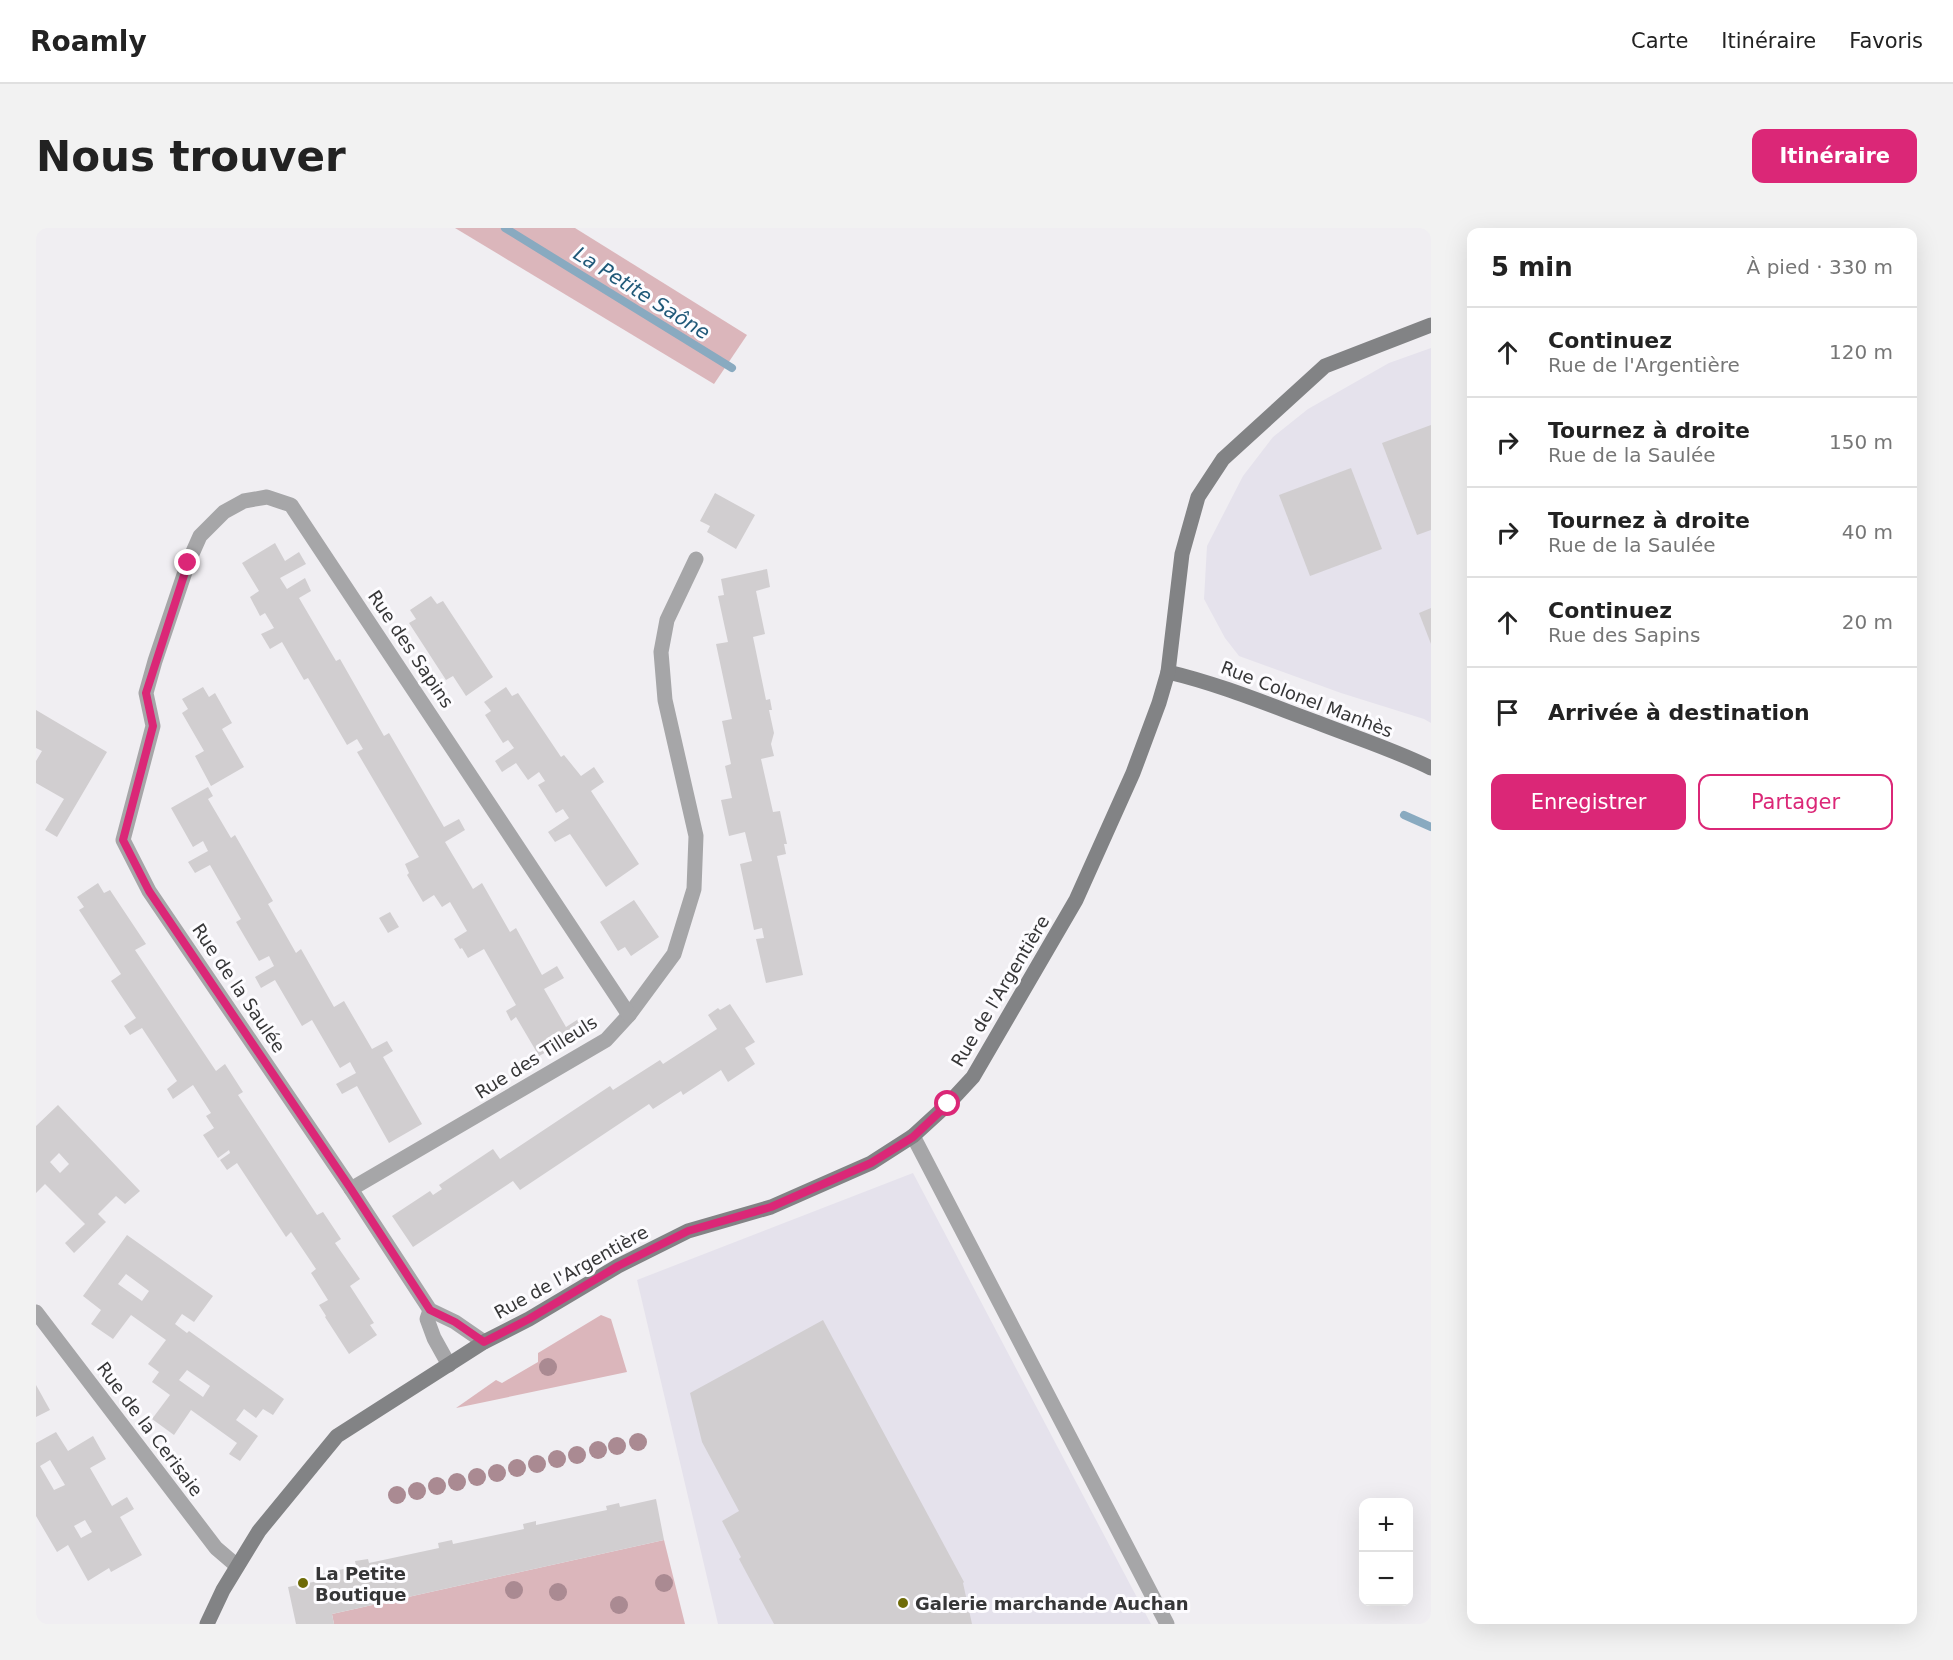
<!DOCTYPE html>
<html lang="fr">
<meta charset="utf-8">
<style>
body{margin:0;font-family:"DejaVu Sans",sans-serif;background:#f2f2f2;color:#222}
.controls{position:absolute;right:18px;bottom:18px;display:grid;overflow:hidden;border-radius:12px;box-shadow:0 6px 24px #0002}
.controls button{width:54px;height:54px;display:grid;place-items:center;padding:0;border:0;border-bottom:2px solid #e0e0e0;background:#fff;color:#222;font:30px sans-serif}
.stop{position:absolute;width:18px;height:18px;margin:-14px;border:4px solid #db2777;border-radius:50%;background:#fff}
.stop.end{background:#db2777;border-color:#fff;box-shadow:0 2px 6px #0008}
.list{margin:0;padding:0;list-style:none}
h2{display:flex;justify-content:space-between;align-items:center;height:78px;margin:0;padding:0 24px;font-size:26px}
h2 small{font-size:20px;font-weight:400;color:#767676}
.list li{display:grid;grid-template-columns:39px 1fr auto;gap:18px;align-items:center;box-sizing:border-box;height:90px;padding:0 24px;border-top:2px solid #e0e0e0}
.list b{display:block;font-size:22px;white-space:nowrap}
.list p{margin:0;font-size:20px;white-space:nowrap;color:#767676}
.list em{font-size:20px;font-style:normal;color:#767676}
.actions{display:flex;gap:12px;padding:18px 24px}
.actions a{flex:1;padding:14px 0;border:2px solid #db2777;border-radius:12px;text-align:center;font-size:21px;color:#db2777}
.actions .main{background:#db2777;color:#fff}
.icon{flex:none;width:33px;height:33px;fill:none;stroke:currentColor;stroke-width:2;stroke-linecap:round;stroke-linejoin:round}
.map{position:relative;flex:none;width:1395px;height:1396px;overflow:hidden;border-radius:12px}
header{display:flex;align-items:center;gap:36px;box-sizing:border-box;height:84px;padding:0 30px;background:#fff;border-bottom:2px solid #e0e0e0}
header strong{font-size:28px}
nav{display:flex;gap:33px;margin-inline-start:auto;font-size:21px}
.intro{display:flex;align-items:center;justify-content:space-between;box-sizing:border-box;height:144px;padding:0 36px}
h1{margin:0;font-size:42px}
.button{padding:15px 27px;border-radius:12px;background:#db2777;color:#fff;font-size:21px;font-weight:700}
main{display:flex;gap:36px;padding:0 36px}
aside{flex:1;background:#fff;border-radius:12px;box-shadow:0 6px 24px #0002}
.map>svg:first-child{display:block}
.built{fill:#e5e2ec}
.green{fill:#dbb6bb}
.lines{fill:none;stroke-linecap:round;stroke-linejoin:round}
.stream{stroke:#89aac0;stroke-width:8}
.building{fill:#d1ced0;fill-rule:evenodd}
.street{stroke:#a6a6a8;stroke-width:15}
.secondary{stroke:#828385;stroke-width:15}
.tree{fill:#aa8a92}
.route{stroke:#db2777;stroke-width:8}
.poi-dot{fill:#6e6b08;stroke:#fdfcff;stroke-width:2}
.labels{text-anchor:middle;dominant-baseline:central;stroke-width:6;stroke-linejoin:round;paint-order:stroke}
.street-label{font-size:18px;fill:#363637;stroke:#fdfcff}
.poi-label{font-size:18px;font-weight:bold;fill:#363637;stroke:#fdfcff;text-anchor:start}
.water-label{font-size:20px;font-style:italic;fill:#205979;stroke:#fdfcff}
</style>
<header>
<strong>Roamly</strong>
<nav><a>Carte</a><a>Itinéraire</a><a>Favoris</a></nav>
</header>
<div class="intro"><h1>Nous trouver</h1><a class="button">Itinéraire</a></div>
<main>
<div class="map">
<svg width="1395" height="1396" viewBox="0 0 1395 1396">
<rect width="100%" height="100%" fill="#f0eef2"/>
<g class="built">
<path d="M1395 120V495L1388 491 1305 465 1203 428 1189 410 1168 371 1171 318 1207 248 1237 209 1272 181 1353 135Z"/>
<path d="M877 945 1115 1396H682L601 1052Z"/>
</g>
<g class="green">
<path d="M419 0H539L711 107 678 156Z"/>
<path d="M565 1087 575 1091 591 1144 420 1180 460 1152 466 1155 502 1134V1125Z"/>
<path d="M628 1312 649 1396H298L296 1386Z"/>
</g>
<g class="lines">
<g class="stream">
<path d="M469 0 696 140"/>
<path d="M1368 587 1395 599"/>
</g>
</g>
<g class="building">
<path d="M1395 197V302L1381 307 1346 215Z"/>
<path d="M1315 240 1346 321 1274 348 1243 267Z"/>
<path d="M679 265 719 287 700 321 671 304 674 298 664 293Z"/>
<path d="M239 315 249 333 263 324 270 336 244 350 251 361 269 350 275 363 263 370 300 433 304 431 348 508 353 505 408 599 423 591 429 602 409 614 437 661 446 655 474 704 480 700 506 747 521 738 528 750 508 761 530 799 544 790 553 805 536 815 534 811 503 828 480 789 475 793 470 783 480 777 448 721 432 730 426 720 424 721 418 711 431 703 414 674 406 679 398 667 387 674 371 647 373 645 369 636 383 629 321 524 327 521 321 511 311 517 272 450 268 452 246 414 234 421 225 406 238 400 229 385 224 388 214 369 223 363 206 335Z"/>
<path d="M731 341 734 359 720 363 729 406 717 409 730 472 734 471 736 482H733L738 505 735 516 738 528 725 531 737 584 744 583 751 616H748L750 626 741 628 767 747 730 755 720 711 728 710 726 700 718 702 704 636 716 633 709 604 693 608 685 572 696 570 689 538 695 536 686 493 696 491 680 416 692 414 682 368 688 367 685 351Z"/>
<path d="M395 368 401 376 407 373 457 449 430 468 417 448 410 452 373 395 380 391 374 382Z"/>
<path d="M1395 380V416L1383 385Z"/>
<path d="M167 459 173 469 179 465 196 495 186 501 208 539 175 558 159 528 168 523 146 485 152 481 146 471Z"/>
<path d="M470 459 476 468 482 465 525 529 528 527 545 548 558 539 568 554 555 563 603 636 570 659 534 606 519 614 512 604 533 590 527 581 520 585 502 557 509 553 503 544 492 552 480 535 466 544 459 533 478 520 472 512 467 515 449 487 455 483 448 474Z"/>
<path d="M0 482 71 524 21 609 9 602 28 571 0 555V533L6 523 0 520Z"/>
<path d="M172 559 177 568 172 571 195 610 199 607 237 673 232 676 260 725 265 721 298 779 308 773 336 821 351 813 357 823 347 829 386 896 353 915 321 858 306 866 300 856 320 845 314 834 304 840 276 792 266 798 239 752 225 760 219 749 238 738 233 728 223 733 200 694 205 691 174 637 159 645 152 634 172 623 167 613 157 619 135 580Z"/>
<path d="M62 655 68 665 74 662 110 716 99 722 180 843 189 836 207 864 202 867 281 987 287 984 305 1011 299 1015 324 1051 314 1058 338 1095 334 1097 341 1107 313 1126 289 1089 290 1088 283 1077 292 1072 275 1045 280 1041 255 1004 250 1009 201 935 191 942 184 932 194 925 193 922 182 930 167 907 178 900 170 888 175 885 157 857 137 871 131 861 141 853 106 800 94 807 88 798 100 790 75 753 85 746 43 682 48 679 41 669Z"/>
<path d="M598 672 623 709 595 728 589 719 582 723 564 694Z"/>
<path d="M354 684 363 699 352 705 343 690Z"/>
<path d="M694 776 719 814 709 820 719 836 692 854 685 842 647 867 645 863 617 881 613 876 484 962 477 953 377 1019 356 988 394 963 397 967 406 961 403 957 457 921 464 931 574 858 577 862 624 832 627 836 681 801 672 787 682 780 684 782Z"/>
<path d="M22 877 104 963 89 976 80 968 62 986 70 994 38 1025 29 1015 49 996 9 956 0 965V898ZM23 925 33 936 24 945 14 934Z"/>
<path d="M91 1007 177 1068 158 1094 146 1086 139 1096 151 1105 153 1103 248 1171 237 1187 227 1181 220 1190 208 1181 200 1192 222 1208 204 1233 193 1226 201 1215 155 1182 138 1207 116 1191 134 1167 116 1154 123 1144 112 1136 130 1112 95 1087 77 1111 55 1096 65 1082 47 1068ZM90 1046 113 1063 106 1073 82 1056ZM151 1142 174 1158 167 1169 143 1152Z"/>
<path d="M787 1092 928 1354 927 1355 936 1396H738L703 1331 705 1329 686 1293 703 1283 666 1214 654 1165Z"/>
<path d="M0 1157 14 1182 0 1189Z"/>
<path d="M20 1204 32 1223 57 1208 70 1231 54 1240 76 1278 91 1269 98 1281 84 1289 106 1327 75 1344 73 1340 52 1353 32 1317 21 1324 0 1288V1215ZM14 1232 29 1257 18 1262 4 1238ZM49 1292 56 1304 45 1310 38 1298Z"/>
<path d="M620 1271 628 1312 296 1386 298 1396H260L252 1359 287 1352 286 1346 320 1338 319 1333 332 1331 333 1335 403 1320 402 1315 416 1312 417 1316 488 1301 487 1296 500 1293V1297L571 1282 570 1278 583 1275 584 1279Z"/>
</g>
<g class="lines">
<g class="street">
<path d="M877 908 1131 1396"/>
<path d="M315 961 570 812 593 787 638 726 658 661 660 608 629 472 625 424 631 392 660 331"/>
<path d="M394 1082 391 1091 398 1110 413 1137"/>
<path d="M0 1084 180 1320 201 1338"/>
<path d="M448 1114 419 1094 394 1082 315 961 113 663 87 612 117 498 110 465 119 433 152 335 164 308 188 284 208 273 231 269 255 277 593 787"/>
</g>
<g class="secondary">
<path d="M1132 444C1183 456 1231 476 1280 494 1318 509 1359 522 1395 540"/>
<path d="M171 1396 187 1362 223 1303 301 1208 448 1114 493 1091 582 1038 652 1003 735 979 835 935 877 908 912 876 937 849 1040 672 1097 545 1123 475 1132 444 1146 326 1162 269 1187 231 1289 138 1395 97"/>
</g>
</g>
<g class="tree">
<circle cx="512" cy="1139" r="9"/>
<circle cx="602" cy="1214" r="9"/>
<circle cx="581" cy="1218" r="9"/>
<circle cx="562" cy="1222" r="9"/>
<circle cx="541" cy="1227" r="9"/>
<circle cx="521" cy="1231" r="9"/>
<circle cx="501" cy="1236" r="9"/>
<circle cx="481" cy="1240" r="9"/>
<circle cx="461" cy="1245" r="9"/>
<circle cx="441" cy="1249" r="9"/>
<circle cx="421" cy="1254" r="9"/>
<circle cx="401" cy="1258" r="9"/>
<circle cx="381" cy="1263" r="9"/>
<circle cx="361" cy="1267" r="9"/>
<circle cx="628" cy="1355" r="9"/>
<circle cx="478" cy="1362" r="9"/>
<circle cx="522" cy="1364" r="9"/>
<circle cx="583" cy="1377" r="9"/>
</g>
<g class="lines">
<path class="route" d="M152 335 110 465 117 498 87 612 113 663 315 961 394 1082 419 1094 448 1114 493 1091 582 1038 652 1003 735 979 835 935 877 909 912 876"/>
</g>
<g class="poi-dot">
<circle cx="267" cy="1355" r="6"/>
<circle cx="867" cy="1375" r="6"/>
</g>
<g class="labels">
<g class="street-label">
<text transform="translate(375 421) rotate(56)">Rue des Sapins</text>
<text transform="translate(1271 471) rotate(21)">Rue Colonel Manhès</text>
<text transform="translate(203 760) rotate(56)">Rue de la Saulée</text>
<text transform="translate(964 763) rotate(-59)">Rue de l'Argentière</text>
<text transform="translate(500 829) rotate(-32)">Rue des Tilleuls</text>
<text transform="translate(535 1044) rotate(-29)">Rue de l'Argentière</text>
<text transform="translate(114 1201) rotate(53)">Rue de la Cerisaie</text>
</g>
<g class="poi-label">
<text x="279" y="1345">La Petite<tspan x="279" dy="21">Boutique</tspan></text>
<text x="879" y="1375">Galerie marchande Auchan</text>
</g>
<g class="water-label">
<text transform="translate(606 65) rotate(32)">La Petite Saône</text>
</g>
</g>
</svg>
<div class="controls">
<button>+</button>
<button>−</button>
</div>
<div class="stop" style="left:912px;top:876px"></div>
<div class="stop end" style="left:152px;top:335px"></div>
</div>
<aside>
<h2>5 min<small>À pied · 330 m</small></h2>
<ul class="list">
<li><svg class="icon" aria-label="ahead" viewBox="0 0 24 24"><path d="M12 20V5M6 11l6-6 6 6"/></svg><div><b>Continuez</b><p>Rue de l'Argentière</p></div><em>120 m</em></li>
<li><svg class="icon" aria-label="right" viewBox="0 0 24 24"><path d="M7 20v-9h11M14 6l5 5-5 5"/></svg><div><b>Tournez à droite</b><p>Rue de la Saulée</p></div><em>150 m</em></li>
<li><svg class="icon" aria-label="right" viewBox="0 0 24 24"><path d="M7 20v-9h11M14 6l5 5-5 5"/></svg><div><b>Tournez à droite</b><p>Rue de la Saulée</p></div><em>40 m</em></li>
<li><svg class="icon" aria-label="ahead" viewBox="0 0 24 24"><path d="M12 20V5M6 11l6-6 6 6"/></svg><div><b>Continuez</b><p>Rue des Sapins</p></div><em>20 m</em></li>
<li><svg class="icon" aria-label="arrive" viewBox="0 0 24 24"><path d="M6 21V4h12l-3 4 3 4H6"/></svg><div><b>Arrivée à destination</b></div></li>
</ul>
<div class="actions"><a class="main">Enregistrer</a><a>Partager</a></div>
</aside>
</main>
